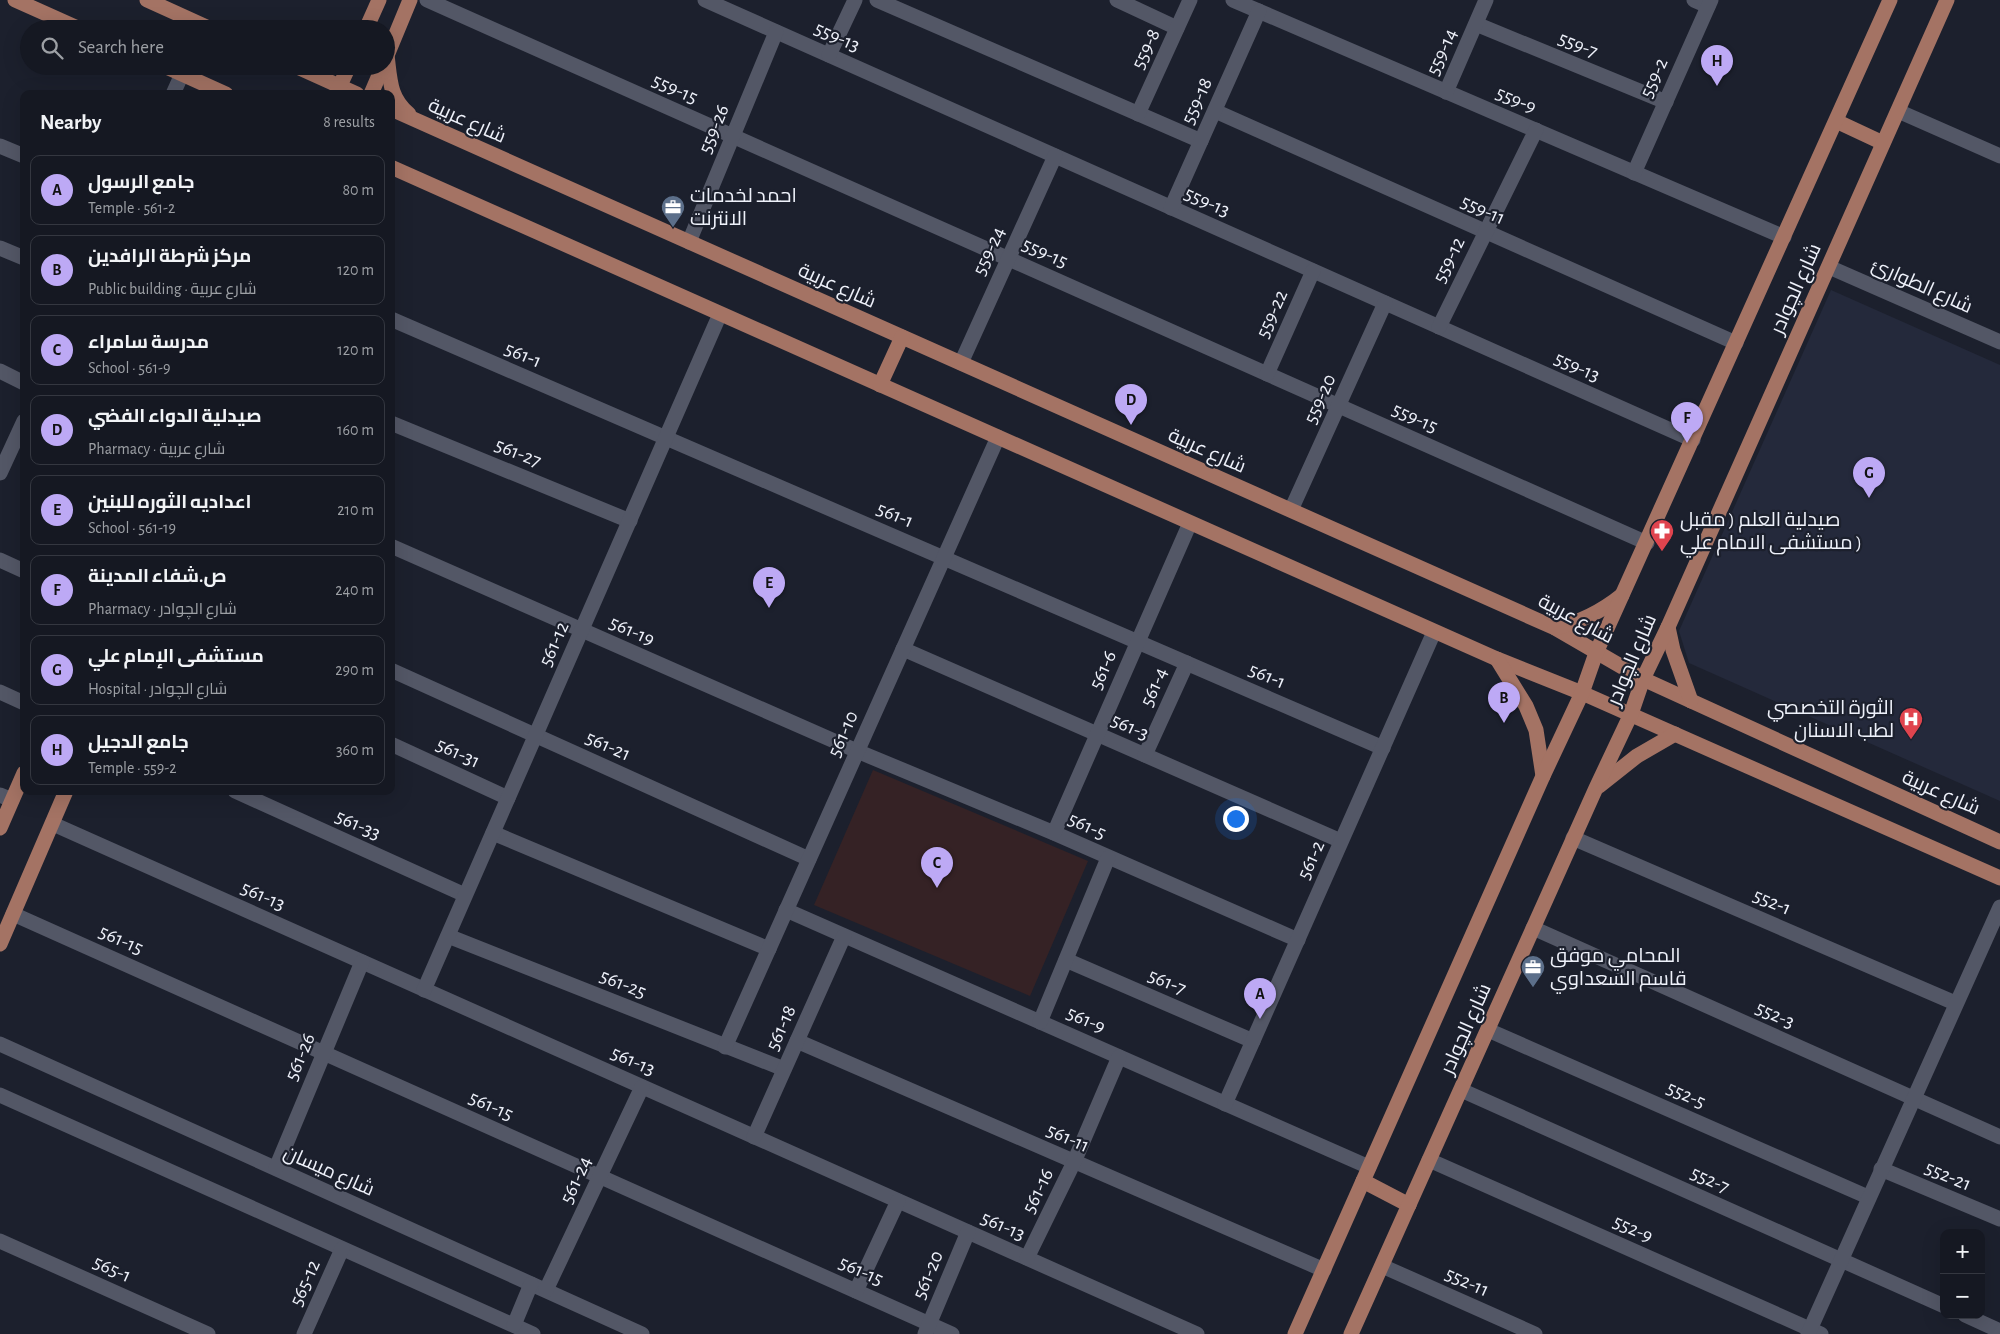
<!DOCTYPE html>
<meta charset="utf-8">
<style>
body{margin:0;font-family:"Alegreya Sans",Cairo,sans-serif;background:#1e212a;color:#f1f3f6}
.controls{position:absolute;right:15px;bottom:15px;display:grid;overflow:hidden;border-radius:10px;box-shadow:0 5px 20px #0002}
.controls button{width:45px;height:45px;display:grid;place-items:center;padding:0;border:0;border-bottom:1px solid #343740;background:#151822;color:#f1f3f6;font:25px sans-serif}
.you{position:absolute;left:1235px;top:818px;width:18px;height:18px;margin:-12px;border:4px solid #fff;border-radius:50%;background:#1a73e8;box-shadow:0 0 0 8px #1a73e833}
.badge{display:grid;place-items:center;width:32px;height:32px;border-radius:50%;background:#bda9f5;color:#111;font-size:16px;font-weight:700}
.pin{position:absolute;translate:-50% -41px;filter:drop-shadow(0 1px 2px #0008)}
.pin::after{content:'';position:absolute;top:26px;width:18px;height:15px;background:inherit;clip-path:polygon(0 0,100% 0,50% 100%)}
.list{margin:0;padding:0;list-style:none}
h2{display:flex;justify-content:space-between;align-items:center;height:65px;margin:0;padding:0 20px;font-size:21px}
h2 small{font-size:16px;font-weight:400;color:#9da0a5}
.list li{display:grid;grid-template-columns:32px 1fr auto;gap:15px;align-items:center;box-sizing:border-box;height:70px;margin:0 10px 10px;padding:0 10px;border:1px solid #343740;border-radius:10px}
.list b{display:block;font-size:19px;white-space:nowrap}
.list p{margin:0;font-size:16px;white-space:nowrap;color:#9da0a5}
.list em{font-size:16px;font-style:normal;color:#9da0a5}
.icon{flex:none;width:28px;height:28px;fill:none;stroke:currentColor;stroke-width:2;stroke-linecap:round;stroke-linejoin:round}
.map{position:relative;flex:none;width:2000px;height:1334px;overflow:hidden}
.search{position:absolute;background:#151822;box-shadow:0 5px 20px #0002;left:20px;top:20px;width:375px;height:55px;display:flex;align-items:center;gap:12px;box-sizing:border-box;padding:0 18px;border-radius:28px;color:#9da0a5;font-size:19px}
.panel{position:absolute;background:#151822;box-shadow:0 5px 20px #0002;left:20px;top:90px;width:375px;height:705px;border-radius:10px}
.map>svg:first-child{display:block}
.built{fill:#24293b}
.education{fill:#352225}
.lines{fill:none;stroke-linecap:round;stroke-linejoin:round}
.minor{stroke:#535766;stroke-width:15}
.major{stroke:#a47364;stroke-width:15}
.labels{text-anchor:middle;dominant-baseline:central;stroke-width:4.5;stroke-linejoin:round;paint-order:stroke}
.street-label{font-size:20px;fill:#eef1fa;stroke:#1c202d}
.poi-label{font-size:20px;fill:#eef1fa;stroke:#1c202d;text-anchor:start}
</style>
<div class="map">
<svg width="2000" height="1334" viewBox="0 0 2000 1334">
<rect width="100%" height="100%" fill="#1c202d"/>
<path class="built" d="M1831 290 2000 365V801L1689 663 1679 631Z"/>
<path class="education" d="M873 770 1088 861 1030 996 814 905Z"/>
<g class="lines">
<g class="minor">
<path d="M427 0 1647 543"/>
<path d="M705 0 1693 440"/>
<path d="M877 0 1201 141"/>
<path d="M1117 0 1177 28"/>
<path d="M1233 0 1784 237"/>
<path d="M1694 0 1708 6"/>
<path d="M1476 24 1666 102"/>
<path d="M829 55 855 0"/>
<path d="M1446 92 1486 0"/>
<path d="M173 94 182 74"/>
<path d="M1215 111 1736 343"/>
<path d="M1898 111 2000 156"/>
<path d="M1138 114 1190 0"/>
<path d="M0 146 24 156"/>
<path d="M1634 173 1711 0"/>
<path d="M1171 208 1259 11"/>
<path d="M689 242 776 32"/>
<path d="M0 248 24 258"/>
<path d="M1829 267 2000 342"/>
<path d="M391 319 1383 748"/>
<path d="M1439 327 1536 130"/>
<path d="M961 363 1055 156"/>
<path d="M0 371 24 383"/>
<path d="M1267 374 1313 271"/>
<path d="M391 423 630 521"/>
<path d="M0 473 24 421"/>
<path d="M1291 510 1385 303"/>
<path d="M391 546 857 751 1054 833 1298 940"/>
<path d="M0 560 24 571"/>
<path d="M903 649 1341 841"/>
<path d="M391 670 809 859"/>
<path d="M0 692 24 703"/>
<path d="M391 744 508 798"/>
<path d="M1145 755 1187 663"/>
<path d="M235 791 465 895"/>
<path d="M0 795 12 800"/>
<path d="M53 824 1197 1334"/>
<path d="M493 833 769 949"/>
<path d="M1054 833 1190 523"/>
<path d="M1573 838 1955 1003"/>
<path d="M786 910 1369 1167"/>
<path d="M13 914 952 1334"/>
<path d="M1533 928 2000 1137"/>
<path d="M448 936 784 1069"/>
<path d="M1066 960 1253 1041"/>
<path d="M424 990 720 314"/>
<path d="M1040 1022 1108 858"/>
<path d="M1488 1030 1868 1197"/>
<path d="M797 1041 1324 1270"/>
<path d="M0 1044 642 1334"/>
<path d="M725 1047 998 437"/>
<path d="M1461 1090 1944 1306"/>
<path d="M0 1095 533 1334"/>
<path d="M1225 1104 1434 632"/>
<path d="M754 1137 844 936"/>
<path d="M1429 1160 1821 1334"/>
<path d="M276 1168 362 962"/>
<path d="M1881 1169 2000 1219"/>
<path d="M0 1241 208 1334"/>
<path d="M1027 1258 1074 1162 1119 1057"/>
<path d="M1382 1266 1535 1334"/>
<path d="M546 1290 642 1087"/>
<path d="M856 1291 898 1201"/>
<path d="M1965 1315 2000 1331"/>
<path d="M514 1325 531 1284"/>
<path d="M304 1334 342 1249"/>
<path d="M925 1334 968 1232"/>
<path d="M1808 1334 2000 907"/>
</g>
<g class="major">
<path d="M15 0 80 29"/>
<path d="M147 0 211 29"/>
<path d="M366 29 379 0"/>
<path d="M387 55C390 78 389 98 409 114"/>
<path d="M386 58 410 0"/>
<path d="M164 66 226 94"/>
<path d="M295 66 357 94"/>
<path d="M336 94 349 66"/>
<path d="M371 94 383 66"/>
<path d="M391 109 1555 628 1643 679 2000 842"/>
<path d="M1836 121 1883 143"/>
<path d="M391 167 1497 659 1582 693 2000 878"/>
<path d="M880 385 902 337"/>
<path d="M1668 627 1673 650 1691 701"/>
<path d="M1555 628C1581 622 1601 612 1622 595"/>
<path d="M1497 659 1526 706 1536 730 1543 776"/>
<path d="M1599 786 1637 756 1675 734"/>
<path d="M0 828 24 773"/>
<path d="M0 944 66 791"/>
<path d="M1363 1181 1409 1205"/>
<path d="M1295 1334 1543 776 1582 693 1596 653 1890 0"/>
<path d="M1351 1334 1596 788 1631 714 1643 679 1668 627 1947 0"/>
</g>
</g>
<defs>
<g id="office-pin" transform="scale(1.25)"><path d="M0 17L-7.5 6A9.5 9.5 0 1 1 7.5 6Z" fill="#5c6f8a" stroke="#1c202d"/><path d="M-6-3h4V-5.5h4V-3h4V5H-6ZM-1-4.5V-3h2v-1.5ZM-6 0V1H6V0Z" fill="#fff"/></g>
<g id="pharmacy-pin" transform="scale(1.25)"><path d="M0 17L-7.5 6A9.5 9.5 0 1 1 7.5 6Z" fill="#e0444e" stroke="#1c202d"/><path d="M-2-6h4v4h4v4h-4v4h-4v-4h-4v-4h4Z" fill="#fff"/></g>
<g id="hospital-pin" transform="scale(1.25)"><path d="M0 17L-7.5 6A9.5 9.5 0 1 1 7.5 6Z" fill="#e0444e" stroke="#1c202d"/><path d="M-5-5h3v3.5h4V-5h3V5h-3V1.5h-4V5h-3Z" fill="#fff"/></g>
</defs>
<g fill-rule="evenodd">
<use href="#office-pin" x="673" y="207"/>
<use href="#pharmacy-pin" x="1662" y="531"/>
<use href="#hospital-pin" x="1911" y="719"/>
<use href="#office-pin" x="1533" y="967"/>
</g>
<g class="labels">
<g class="street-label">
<text transform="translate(837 37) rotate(24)">559-13</text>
<text transform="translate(1578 45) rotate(22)">559-7</text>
<text transform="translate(1146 49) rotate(-65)">559-8</text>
<text transform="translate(1442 52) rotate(-66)">559-14</text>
<text transform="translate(1654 78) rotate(-66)">559-2</text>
<text transform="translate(675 89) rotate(24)">559-15</text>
<text transform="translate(1516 100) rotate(23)">559-9</text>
<text transform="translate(1197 101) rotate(-66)">559-18</text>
<text transform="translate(467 121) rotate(24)">شارع عربية</text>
<text transform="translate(714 129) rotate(-68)">559-26</text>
<text transform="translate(1207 202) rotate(24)">559-13</text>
<text transform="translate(1483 210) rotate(24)">559-11</text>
<text transform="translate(989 251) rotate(-65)">559-24</text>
<text transform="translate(1045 253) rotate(24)">559-15</text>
<text transform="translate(1449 260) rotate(-64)">559-12</text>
<text transform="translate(837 286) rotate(24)">شارع عربية</text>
<text transform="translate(1922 286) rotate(24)">شارع الطوارئ</text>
<text transform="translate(1796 289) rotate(-66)">شارع الچوادر</text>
<text transform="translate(1272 314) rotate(-66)">559-22</text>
<text transform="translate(523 355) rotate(23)">561-1</text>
<text transform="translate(1577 367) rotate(24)">559-13</text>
<text transform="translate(1320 399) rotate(-66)">559-20</text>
<text transform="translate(1415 418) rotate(24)">559-15</text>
<text transform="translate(1207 451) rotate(24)">شارع عربية</text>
<text transform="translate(518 453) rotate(22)">561-27</text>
<text transform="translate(895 515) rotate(23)">561-1</text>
<text transform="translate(1576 619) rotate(28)">شارع عربية</text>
<text transform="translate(632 631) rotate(24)">561-19</text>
<text transform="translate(554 644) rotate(-66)">561-12</text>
<text transform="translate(1632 660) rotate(-67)">شارع الچوادر</text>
<text transform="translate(1103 670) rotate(-66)">561-6</text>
<text transform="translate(1267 676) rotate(23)">561-1</text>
<text transform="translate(1154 687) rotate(-66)">561-4</text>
<text transform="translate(1130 727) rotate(24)">561-3</text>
<text transform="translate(843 734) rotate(-66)">561-10</text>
<text transform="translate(608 746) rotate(24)">561-21</text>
<text transform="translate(458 753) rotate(25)">561-31</text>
<text transform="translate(1941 793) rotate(24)">شارع عربية</text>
<text transform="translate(358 825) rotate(24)">561-33</text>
<text transform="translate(1087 826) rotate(25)">561-5</text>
<text transform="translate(1311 860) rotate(-66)">561-2</text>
<text transform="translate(263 896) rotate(24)">561-13</text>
<text transform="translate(1772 902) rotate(23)">552-1</text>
<text transform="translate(121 940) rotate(24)">561-15</text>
<text transform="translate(1167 982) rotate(23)">561-7</text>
<text transform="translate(623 984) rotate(22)">561-25</text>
<text transform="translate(1775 1015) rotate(24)">552-3</text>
<text transform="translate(1086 1020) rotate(24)">561-9</text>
<text transform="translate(781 1028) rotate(-66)">561-18</text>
<text transform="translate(1466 1029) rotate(-66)">شارع الچوادر</text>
<text transform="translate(300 1057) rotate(-67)">561-26</text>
<text transform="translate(633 1061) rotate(24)">561-13</text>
<text transform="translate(1686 1095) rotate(24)">552-5</text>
<text transform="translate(491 1106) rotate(24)">561-15</text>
<text transform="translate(1068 1138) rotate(24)">561-11</text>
<text transform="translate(329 1171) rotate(24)">شارع ميسان</text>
<text transform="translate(1948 1176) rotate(23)">552-21</text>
<text transform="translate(576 1180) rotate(-65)">561-24</text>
<text transform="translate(1710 1180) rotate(24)">552-7</text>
<text transform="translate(1038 1191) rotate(-64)">561-16</text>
<text transform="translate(1003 1226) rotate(24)">561-13</text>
<text transform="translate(1633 1229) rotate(24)">552-9</text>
<text transform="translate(112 1269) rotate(24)">565-1</text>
<text transform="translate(861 1271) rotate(24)">561-15</text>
<text transform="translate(928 1275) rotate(-67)">561-20</text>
<text transform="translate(1467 1282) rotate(24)">552-11</text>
<text transform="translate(305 1283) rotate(-66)">565-12</text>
</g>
<g class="poi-label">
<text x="690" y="196">احمد لخدمات<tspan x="690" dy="23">الانترنت</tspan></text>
<text x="1680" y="520">صيدلية العلم ( مقبل<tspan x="1680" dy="23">مستشفى الامام علي )</tspan></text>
<text x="1894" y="708" text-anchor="end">الثورة التخصصي<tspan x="1894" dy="23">لطب الاسنان</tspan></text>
<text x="1550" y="956">المحامي موفق<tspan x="1550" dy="23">قاسم السعداوي</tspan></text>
</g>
</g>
</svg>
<div class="controls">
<button>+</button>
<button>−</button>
</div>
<div class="you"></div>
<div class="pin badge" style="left:1260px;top:1019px">A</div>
<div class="pin badge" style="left:1504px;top:723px">B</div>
<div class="pin badge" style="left:937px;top:888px">C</div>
<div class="pin badge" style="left:1131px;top:425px">D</div>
<div class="pin badge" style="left:769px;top:608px">E</div>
<div class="pin badge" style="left:1687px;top:443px">F</div>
<div class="pin badge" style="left:1869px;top:498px">G</div>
<div class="pin badge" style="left:1717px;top:86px">H</div>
<div class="search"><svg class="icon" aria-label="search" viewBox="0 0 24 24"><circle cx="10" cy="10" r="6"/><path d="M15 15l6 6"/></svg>Search here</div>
<section class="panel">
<h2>Nearby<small>8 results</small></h2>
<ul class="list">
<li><span class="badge">A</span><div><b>جامع الرسول</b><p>Temple · 561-2</p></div><em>80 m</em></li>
<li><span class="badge">B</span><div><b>مركز شرطة الرافدين</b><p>Public building · شارع عربية</p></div><em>120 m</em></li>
<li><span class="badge">C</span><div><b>مدرسة سامراء</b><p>School · 561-9</p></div><em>120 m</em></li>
<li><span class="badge">D</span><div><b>صيدلية الدواء الفضي</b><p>Pharmacy · شارع عربية</p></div><em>160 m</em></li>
<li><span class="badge">E</span><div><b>اعداديه الثوره للبنين</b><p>School · 561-19</p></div><em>210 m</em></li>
<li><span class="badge">F</span><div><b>ص.شفاء المدينة</b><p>Pharmacy · شارع الچوادر</p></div><em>240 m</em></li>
<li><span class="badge">G</span><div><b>مستشفى الإمام علي</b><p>Hospital · شارع الچوادر</p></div><em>290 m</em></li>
<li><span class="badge">H</span><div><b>جامع الدجيل</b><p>Temple · 559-2</p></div><em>360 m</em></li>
</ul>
</section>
</div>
